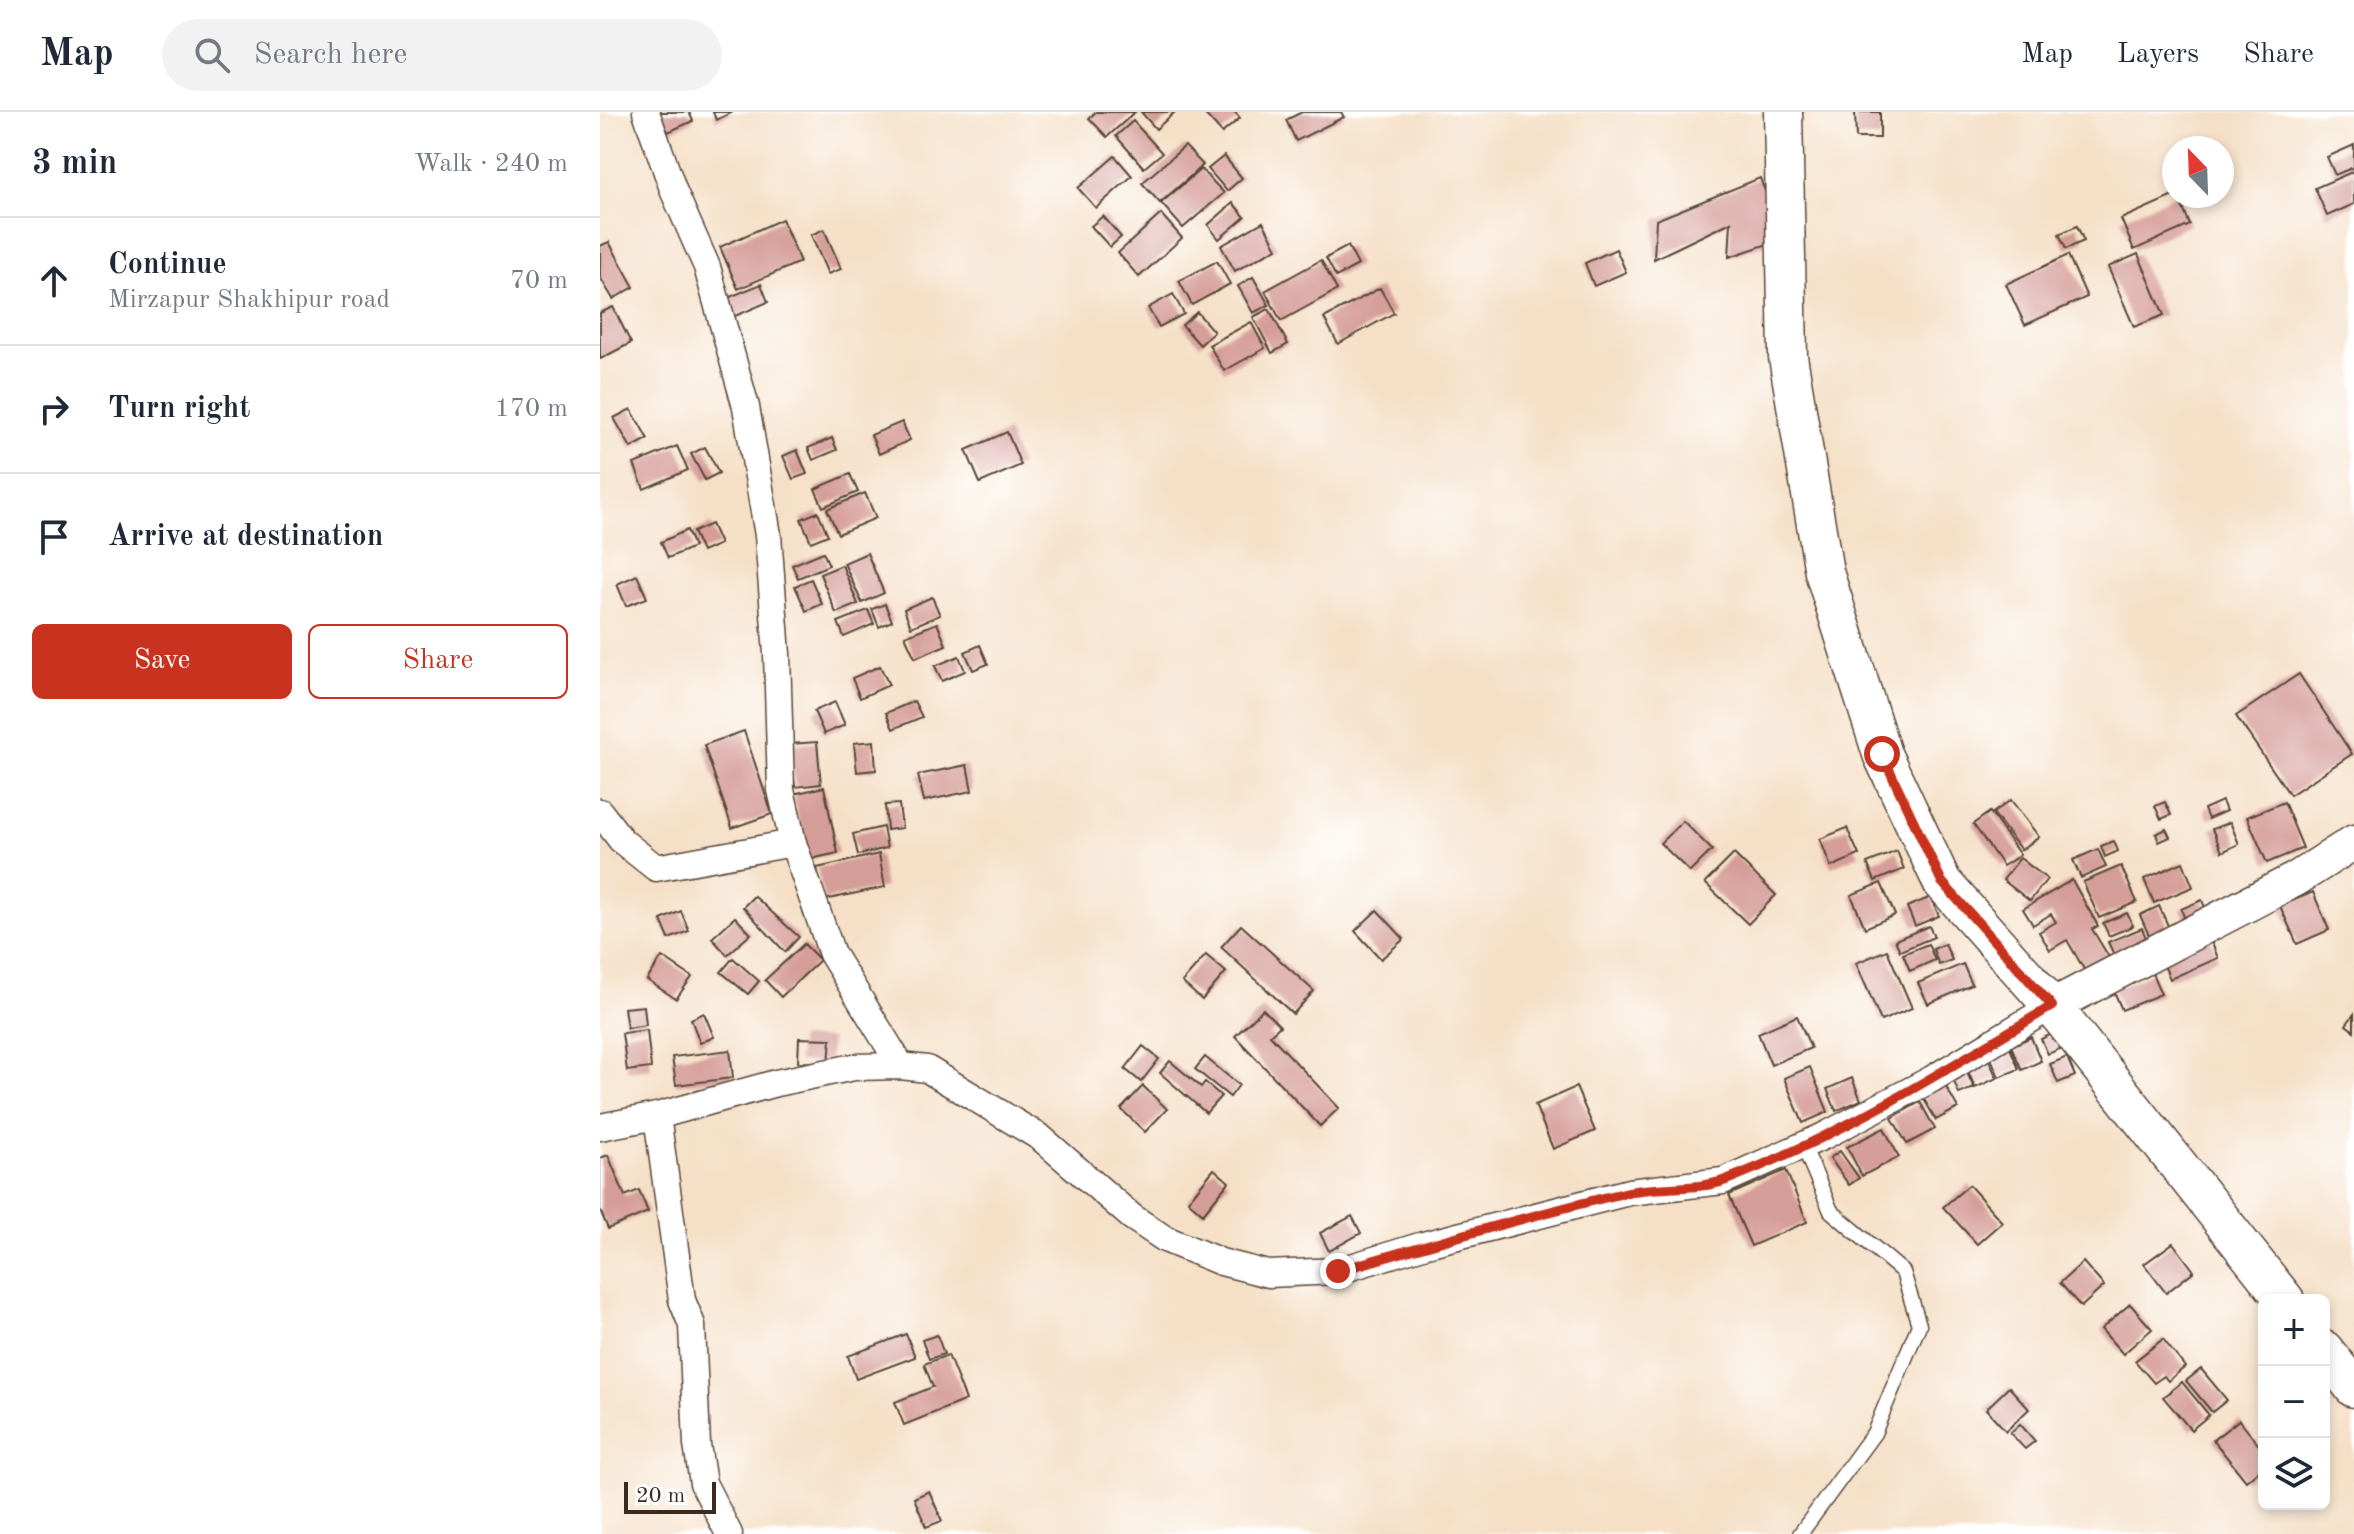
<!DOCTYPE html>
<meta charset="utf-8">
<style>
body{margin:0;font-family:"Old Standard TT",serif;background:#f2f2f3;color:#1f2937}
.controls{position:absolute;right:24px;bottom:24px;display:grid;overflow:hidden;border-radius:12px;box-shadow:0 4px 12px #0003}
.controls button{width:72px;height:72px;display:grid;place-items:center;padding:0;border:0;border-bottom:2px solid #e0e1e3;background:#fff;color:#1f2937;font:40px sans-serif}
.compass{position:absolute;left:1562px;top:24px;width:72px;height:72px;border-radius:50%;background:#fff;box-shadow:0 4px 12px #0003;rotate:337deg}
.scale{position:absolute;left:24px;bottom:20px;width:92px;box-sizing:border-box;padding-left:8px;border:4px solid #3b2a1e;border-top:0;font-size:22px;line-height:28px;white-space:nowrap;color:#3b2a1e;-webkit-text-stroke:6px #fff;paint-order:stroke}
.stop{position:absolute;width:24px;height:24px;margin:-18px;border:6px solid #c8321e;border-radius:50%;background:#fff}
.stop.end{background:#c8321e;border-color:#fff;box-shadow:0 2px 8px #0008}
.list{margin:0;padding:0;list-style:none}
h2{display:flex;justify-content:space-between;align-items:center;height:104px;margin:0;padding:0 32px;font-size:34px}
h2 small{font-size:26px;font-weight:400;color:#747a83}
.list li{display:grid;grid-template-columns:52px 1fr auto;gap:24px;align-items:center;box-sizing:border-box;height:128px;padding:0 32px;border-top:2px solid #e0e1e3}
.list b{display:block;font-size:30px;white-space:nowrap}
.list p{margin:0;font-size:26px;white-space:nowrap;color:#747a83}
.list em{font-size:26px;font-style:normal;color:#747a83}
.actions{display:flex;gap:16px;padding:24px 32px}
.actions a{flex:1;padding:18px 0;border:2px solid #c8321e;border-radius:12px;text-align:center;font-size:28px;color:#c8321e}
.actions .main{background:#c8321e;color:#fff}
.icon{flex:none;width:44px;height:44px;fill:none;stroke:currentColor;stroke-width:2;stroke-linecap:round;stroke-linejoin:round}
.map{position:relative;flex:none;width:1754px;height:1422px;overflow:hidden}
header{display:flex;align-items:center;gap:48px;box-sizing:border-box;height:112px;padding:0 40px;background:#fff;border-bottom:2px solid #e0e1e3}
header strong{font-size:38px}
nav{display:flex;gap:44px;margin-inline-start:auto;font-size:28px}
.search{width:560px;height:72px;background:#f2f2f3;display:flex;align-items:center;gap:20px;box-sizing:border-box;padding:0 28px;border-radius:44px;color:#747a83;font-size:30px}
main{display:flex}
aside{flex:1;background:#fff}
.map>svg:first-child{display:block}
.building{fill:#d59d98}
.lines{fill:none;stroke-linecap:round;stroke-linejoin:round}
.service-casing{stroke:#574537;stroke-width:17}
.minor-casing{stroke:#574537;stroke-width:29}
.tertiary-casing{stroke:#574537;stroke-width:37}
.secondary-casing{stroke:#574537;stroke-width:41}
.service{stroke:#fff;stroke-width:14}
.minor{stroke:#fff;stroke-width:26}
.tertiary{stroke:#fff;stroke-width:34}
.secondary{stroke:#fff;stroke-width:38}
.route{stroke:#c8321e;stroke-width:10}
</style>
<header>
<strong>Map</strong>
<div class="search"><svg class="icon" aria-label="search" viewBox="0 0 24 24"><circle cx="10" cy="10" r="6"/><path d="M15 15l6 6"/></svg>Search here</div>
<nav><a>Map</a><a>Layers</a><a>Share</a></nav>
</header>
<main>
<aside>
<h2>3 min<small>Walk · 240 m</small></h2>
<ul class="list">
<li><svg class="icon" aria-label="ahead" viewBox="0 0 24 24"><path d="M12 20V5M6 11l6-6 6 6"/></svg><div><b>Continue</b><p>Mirzapur Shakhipur road</p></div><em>70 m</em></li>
<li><svg class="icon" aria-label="right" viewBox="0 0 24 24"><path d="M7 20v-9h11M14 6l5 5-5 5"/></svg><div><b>Turn right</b></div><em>170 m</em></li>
<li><svg class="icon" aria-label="arrive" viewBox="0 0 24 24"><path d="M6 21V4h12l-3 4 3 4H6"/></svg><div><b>Arrive at destination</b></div></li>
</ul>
<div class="actions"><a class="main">Save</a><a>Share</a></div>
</aside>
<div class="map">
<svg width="1754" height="1422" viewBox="0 0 1754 1422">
<rect width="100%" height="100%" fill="#fff"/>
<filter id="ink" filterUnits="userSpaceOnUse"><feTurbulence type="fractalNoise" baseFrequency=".0125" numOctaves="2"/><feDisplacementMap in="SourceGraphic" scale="16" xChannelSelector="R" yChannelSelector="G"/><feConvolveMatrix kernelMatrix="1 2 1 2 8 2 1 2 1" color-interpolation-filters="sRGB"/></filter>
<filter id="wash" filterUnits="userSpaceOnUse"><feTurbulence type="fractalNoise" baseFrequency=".006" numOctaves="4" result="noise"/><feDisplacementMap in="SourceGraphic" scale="32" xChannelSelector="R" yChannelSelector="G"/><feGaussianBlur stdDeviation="1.8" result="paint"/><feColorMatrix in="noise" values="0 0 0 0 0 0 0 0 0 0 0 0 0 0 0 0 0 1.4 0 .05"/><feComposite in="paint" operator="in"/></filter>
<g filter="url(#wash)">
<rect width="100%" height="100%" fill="#f5e0c7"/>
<g id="blocks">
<g class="building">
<path d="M59 0H89L93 9 68 20Z"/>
<path d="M113 0H133L116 8Z"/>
<path d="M496 0H535L507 25 489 6Z"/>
<path d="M541 0H575L556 17Z"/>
<path d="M603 0H635L640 6 622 21Z"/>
<path d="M702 0H741L744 5 696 29 686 8Z"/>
<path d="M1255 0H1280V26H1256Z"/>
<path d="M533 9 562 41 544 56 516 24Z"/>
<path d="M1754 33V55L1735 63 1727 45Z"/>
<path d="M585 34 603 53 560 91 542 71Z"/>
<path d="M515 44 532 64 496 96 478 76Z"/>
<path d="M624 44 642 66 627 79 608 57Z"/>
<path d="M601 57 624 81 583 116 561 91Z"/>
<path d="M1754 59V92L1727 104 1715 76Z"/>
<path d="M1160 66 1183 127 1129 145 1131 110 1054 147 1056 108Z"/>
<path d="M1573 84H1578L1590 113 1534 138 1521 107Z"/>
<path d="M633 91 645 105 619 127 608 113Z"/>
<path d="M561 102 582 126 539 165 518 141Z"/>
<path d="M503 104 521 125 510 135 491 114Z"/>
<path d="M182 107 200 150 138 177 120 135Z"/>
<path d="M663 110 677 136 635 159 621 134Z"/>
<path d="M1477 114 1484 129 1466 137 1459 122Z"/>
<path d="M224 117 241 157 228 162 211 123Z"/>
<path d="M9 130 34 175 13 187 0 165V134Z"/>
<path d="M748 134 758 153 736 165 726 146Z"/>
<path d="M1016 137 1026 160 994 174 985 151Z"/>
<path d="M1538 142 1564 203 1534 215 1508 155Z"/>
<path d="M1468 143 1487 185 1425 213 1406 172Z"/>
<path d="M721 148 737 178 681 209 665 179Z"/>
<path d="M617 149 630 172 592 193 579 169Z"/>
<path d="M653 165 669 193 653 201 638 174Z"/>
<path d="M161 172 168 190 133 205 125 187Z"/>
<path d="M780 176 794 201 738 232 724 206Z"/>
<path d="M573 182 584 202 559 215 548 196Z"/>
<path d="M13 195 31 231 0 247V201Z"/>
<path d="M669 197 688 232 672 241 653 205Z"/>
<path d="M597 200 614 220 600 233 582 213Z"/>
<path d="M651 210 665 236 624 259 609 233Z"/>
<path d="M31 297 48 327 31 336 14 306Z"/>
<path d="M302 310 310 328 279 342 271 323Z"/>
<path d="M407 320 421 353 380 371 366 338Z"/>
<path d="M232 326 237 338 213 348 208 336Z"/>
<path d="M77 334 88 358 44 377 34 352Z"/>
<path d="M105 335 119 361 105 368 91 342Z"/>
<path d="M197 338 207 362 193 367 183 344Z"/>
<path d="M250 362 258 380 223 395 215 377Z"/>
<path d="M265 381 276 406 238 422 227 397Z"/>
<path d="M218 400 228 423 211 430 201 407Z"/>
<path d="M111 412 120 432 102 440 93 420Z"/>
<path d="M87 418 94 435 68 446 61 430Z"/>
<path d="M223 440 229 453 198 466 192 453Z"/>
<path d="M267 441 284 481 262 491 244 451Z"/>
<path d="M242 453 258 492 236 501 220 462Z"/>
<path d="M37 463 47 486 26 494 17 472Z"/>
<path d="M211 467 222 492 206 499 195 474Z"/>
<path d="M332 485 340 503 311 515 304 497Z"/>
<path d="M285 492 292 509 279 515 272 497Z"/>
<path d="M268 498 274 512 244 525 238 510Z"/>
<path d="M337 511 346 533 315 546 305 524Z"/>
<path d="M380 533 388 552 373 558 365 540Z"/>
<path d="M359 544 365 559 342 569 335 554Z"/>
<path d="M280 554 289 573 260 586 252 566Z"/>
<path d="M1699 562 1752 642 1690 683 1636 604Z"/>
<path d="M314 589 322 605 293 617 286 601Z"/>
<path d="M235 590 245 613 224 622 214 599Z"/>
<path d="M144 619 172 702 132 716 104 633Z"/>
<path d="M274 629 276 658 257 660 254 631Z"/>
<path d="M217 630 221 672 195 675 190 632Z"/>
<path d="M367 653 372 679 324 689 318 663Z"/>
<path d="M224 675 238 741 206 748 193 682Z"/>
<path d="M1411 688 1439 725 1421 738 1393 701Z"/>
<path d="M1622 689 1626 699 1608 707 1604 697Z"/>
<path d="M1565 690 1571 703 1561 707 1555 694Z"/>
<path d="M1684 690 1703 736 1667 751 1647 705Z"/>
<path d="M299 692 302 716 287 718 285 693Z"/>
<path d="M1390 700 1420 743 1403 754 1373 712Z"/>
<path d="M1083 709 1112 738 1090 760 1060 731Z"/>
<path d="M1630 710 1639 732 1622 740 1612 717Z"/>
<path d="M283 715 287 736 258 743 253 722Z"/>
<path d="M1247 716 1259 743 1231 755 1220 727Z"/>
<path d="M1566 717 1570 725 1559 730 1556 722Z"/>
<path d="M1514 729 1518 739 1505 745 1501 734Z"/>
<path d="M1498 737 1506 755 1481 766 1473 748Z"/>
<path d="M1297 739 1304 757 1275 769 1267 751Z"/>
<path d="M279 742 285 775 224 788 217 756Z"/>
<path d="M1134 742 1176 783 1148 812 1105 771Z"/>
<path d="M1420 746 1447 767 1430 789 1403 768Z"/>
<path d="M1583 750 1593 775 1554 791 1544 767Z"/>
<path d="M1521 754 1537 790 1499 806 1483 770Z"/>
<path d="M1472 768 1498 814 1492 817 1509 845 1485 859 1467 828 1450 838 1439 820 1456 810 1451 802 1433 813 1423 797Z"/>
<path d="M1281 771 1295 803 1265 816 1251 783Z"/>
<path d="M1713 780 1729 818 1697 832 1680 794Z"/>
<path d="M154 784 199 825 185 840 143 795Z"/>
<path d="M1331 785 1339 804 1315 814 1307 795Z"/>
<path d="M1602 788 1606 798 1585 807 1581 797Z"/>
<path d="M1559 794 1570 818 1550 826 1540 803Z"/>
<path d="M777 798 804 827 781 847 755 819Z"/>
<path d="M81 799 89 819 69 827 61 808Z"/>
<path d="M1527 801 1533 814 1509 824 1503 811Z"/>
<path d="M135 805 151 822 127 843 112 826Z"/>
<path d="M641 813 714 879 693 902 621 835Z"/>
<path d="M1329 814 1334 825 1300 839 1295 828Z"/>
<path d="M1542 816 1548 831 1515 845 1508 830Z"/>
<path d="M1609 824 1618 846 1570 867 1560 844Z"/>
<path d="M204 832 220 848 181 885 165 868Z"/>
<path d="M1328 832 1335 848 1310 859 1303 842Z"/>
<path d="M1345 832 1352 848 1339 853 1333 837Z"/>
<path d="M1287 838 1312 896 1281 909 1256 851Z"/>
<path d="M606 843 626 860 602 888 582 870Z"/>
<path d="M62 845 92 865 76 887 47 868Z"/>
<path d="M133 846 159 869 148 882 121 860Z"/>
<path d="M1363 852 1372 873 1328 892 1318 871Z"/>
<path d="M1552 861 1561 882 1522 898 1513 877Z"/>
<path d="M44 894 46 913 27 916 24 896Z"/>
<path d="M663 897 680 914 670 923 739 996 720 1014 635 924Z"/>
<path d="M104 901 114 925 100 931 91 907Z"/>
<path d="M1754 902V919L1746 913Z"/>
<path d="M1197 904 1211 936 1171 953 1158 921Z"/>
<path d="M47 918 51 956 27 959 22 921Z"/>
<path d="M1456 920 1462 936 1448 942 1441 927Z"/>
<path d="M1431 925 1441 949 1422 958 1411 934Z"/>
<path d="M199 926 231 927 229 951 198 950Z"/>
<path d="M543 934 559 947 541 970 525 957Z"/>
<path d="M1410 936 1419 957 1399 965 1390 944Z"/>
<path d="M130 938 133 966 76 973 72 945Z"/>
<path d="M1387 943 1397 966 1375 976 1365 952Z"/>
<path d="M605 945 639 973 630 985 595 957Z"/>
<path d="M1467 945 1475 964 1458 971 1450 952Z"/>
<path d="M570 949 601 975 605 970 621 984 606 1001 560 961Z"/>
<path d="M1210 955 1228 1000 1203 1011 1184 966Z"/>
<path d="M1365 956 1374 976 1359 982 1351 962Z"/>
<path d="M1252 966 1261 988 1236 999 1227 977Z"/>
<path d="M1343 969 1358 996 1336 1008 1321 982Z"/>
<path d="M543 974 567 997 545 1020 521 997Z"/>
<path d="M976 975 995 1019 953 1037 935 993Z"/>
<path d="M1320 990 1335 1017 1307 1032 1292 1006Z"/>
<path d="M1284 1016 1299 1045 1262 1064 1247 1035Z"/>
<path d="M1240 1039 1259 1066 1249 1073 1230 1046Z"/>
<path d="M8 1043 25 1084 39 1078 48 1100 8 1117 0 1098V1046Z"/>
<path d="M614 1057 629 1070 603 1102 588 1089Z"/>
<path d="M1186 1058 1207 1110 1151 1134 1129 1083Z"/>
<path d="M1369 1073 1402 1110 1377 1132 1343 1095Z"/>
<path d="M752 1104 761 1121 729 1139 720 1121Z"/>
<path d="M1573 1131 1594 1159 1566 1181 1544 1152Z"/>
<path d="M1483 1150 1504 1174 1481 1195 1460 1171Z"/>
<path d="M1530 1192 1552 1217 1523 1242 1501 1217Z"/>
<path d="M306 1222 315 1245 256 1267 248 1244Z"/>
<path d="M337 1223 344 1242 329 1247 322 1228Z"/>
<path d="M1563 1227 1585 1255 1568 1269 1564 1264 1554 1271 1535 1249Z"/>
<path d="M348 1243 366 1288 304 1313 295 1290 333 1275 324 1252Z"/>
<path d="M1601 1257 1627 1288 1612 1300 1586 1269Z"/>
<path d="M1582 1270 1609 1303 1591 1318 1563 1285Z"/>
<path d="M1409 1275 1429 1297 1406 1319 1386 1297Z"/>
<path d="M1639 1308 1664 1340V1354L1646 1369 1613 1328Z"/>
<path d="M1420 1312 1435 1329 1425 1337 1410 1321Z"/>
<path d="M329 1379 342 1409 326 1415 314 1386Z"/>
</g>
</g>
</g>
<g filter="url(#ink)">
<use href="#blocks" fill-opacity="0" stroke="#574537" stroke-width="2"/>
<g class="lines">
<g class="service-casing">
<path id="service" d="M1200 1422 1274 1321 1319 1213 1303 1160 1231 1099 1203 1033"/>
</g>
<g class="minor-casing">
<g id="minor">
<path d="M46 0 74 80 107 155 146 295 168 423 177 542 181 678 193 731 232 842 301 954"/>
<path d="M0 700 22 729 56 756 193 731"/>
<path d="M57 1004 82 1188 92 1213 97 1333 103 1371 129 1422"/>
<path d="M0 1015 57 1004 176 971 254 955 301 954 327 957 441 1026 532 1105 565 1127 621 1150 668 1162 738 1159 823 1133 1029 1080 1123 1069 1224 1024 1332 967 1452 894"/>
</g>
</g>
<g class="tertiary-casing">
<path id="tertiary" d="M1452 894 1696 767 1754 730"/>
</g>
<g class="secondary-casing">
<g id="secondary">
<path d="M1183 0 1188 245 1224 460 1282 642 1342 770 1452 894 1685 1188"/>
<path d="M1724 1238 1754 1276"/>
</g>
</g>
<use href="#service" class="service"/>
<use href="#minor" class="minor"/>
<use href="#tertiary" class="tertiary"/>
<use href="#secondary" class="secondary"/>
</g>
</g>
<g class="lines" filter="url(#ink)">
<path class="route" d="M738 1159C833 1131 928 1104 1024 1081 1056 1073 1097 1079 1126 1068 1241 1024 1347 957 1452 894L1342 770 1282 642"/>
</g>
</svg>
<div class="controls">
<button>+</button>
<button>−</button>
<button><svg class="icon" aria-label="layers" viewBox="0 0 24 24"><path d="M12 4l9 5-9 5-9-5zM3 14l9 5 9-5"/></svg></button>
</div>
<svg class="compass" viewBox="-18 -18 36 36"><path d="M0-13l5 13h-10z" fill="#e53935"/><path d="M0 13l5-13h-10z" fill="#747a83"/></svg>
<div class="scale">20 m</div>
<div class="stop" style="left:1282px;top:642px"></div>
<div class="stop end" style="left:738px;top:1159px"></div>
</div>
</main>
